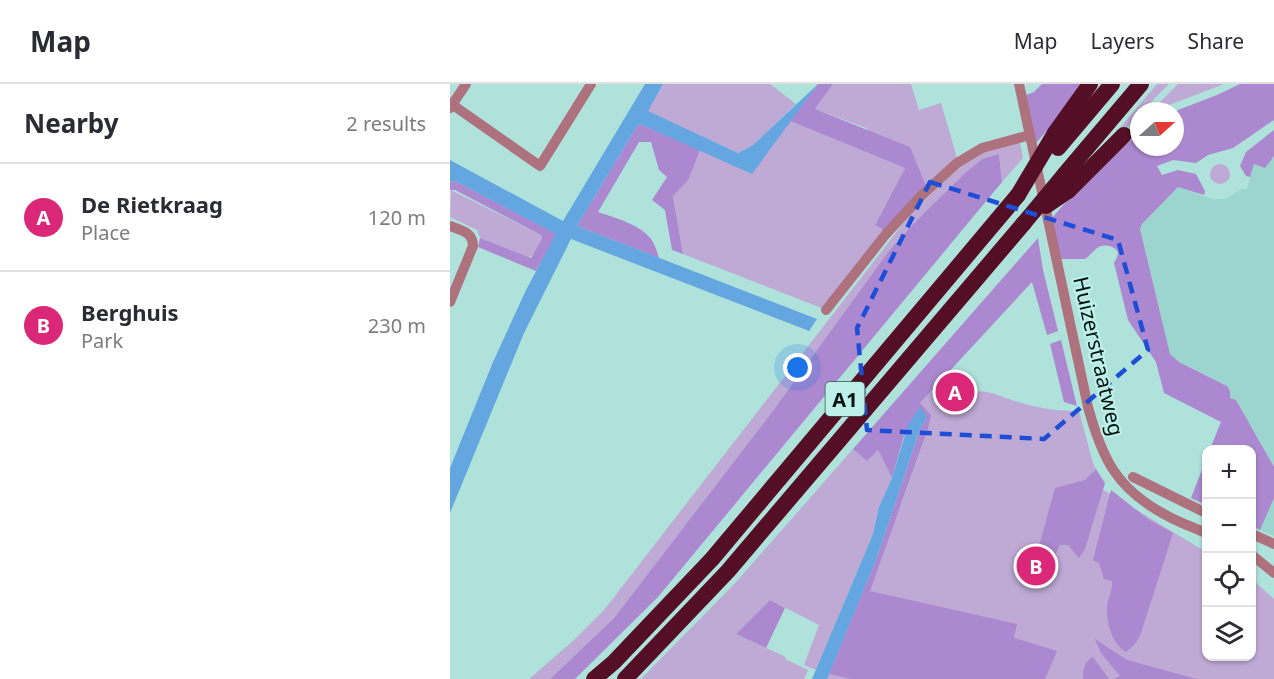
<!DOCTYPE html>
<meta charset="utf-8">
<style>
body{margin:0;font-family:"Noto Sans",sans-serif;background:#f2f2f3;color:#2b2b33}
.controls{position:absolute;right:18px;bottom:18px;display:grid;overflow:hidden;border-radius:12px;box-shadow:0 2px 4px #0004}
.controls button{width:54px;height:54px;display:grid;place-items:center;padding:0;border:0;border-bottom:2px solid #e1e1e2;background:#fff;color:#2b2b33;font:30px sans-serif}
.compass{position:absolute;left:680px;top:18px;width:54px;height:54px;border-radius:50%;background:#fff;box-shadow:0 2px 4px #0004;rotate:69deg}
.you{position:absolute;left:348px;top:284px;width:21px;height:21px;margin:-15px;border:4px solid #fff;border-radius:50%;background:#1a73e8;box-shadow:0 0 0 9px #1a73e833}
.badge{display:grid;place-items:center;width:39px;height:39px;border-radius:50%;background:#db2777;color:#fff;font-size:20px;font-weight:700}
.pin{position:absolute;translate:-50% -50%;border:3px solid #fff;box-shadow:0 2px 6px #0006}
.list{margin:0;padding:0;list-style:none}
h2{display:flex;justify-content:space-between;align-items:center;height:78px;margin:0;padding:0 24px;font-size:26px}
h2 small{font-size:20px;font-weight:400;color:#7c7c81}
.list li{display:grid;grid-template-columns:39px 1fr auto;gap:18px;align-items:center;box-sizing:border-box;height:108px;padding:0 24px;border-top:2px solid #e1e1e2}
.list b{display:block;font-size:22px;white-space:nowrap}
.list p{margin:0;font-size:20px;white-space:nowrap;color:#7c7c81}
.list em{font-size:20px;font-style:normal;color:#7c7c81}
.icon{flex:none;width:33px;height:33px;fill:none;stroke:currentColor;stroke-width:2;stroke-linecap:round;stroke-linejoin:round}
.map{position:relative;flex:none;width:824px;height:595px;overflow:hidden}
header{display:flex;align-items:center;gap:36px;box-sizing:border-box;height:84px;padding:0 30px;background:#fff;border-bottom:2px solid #e1e1e2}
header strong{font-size:28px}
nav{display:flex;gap:33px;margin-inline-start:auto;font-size:21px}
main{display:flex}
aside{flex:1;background:#fff}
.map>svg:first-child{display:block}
.built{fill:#9bd5cd}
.green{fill:#bfaad6}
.forest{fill:#ab88cf}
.water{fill:#64a7e0}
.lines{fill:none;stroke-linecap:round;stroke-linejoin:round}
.minor{stroke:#ad727e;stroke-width:10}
.highway{stroke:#540f26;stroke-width:16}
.highway-bridge{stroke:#540f26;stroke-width:16}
.marked{fill:none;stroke:#1d4ed8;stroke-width:4.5;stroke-dasharray:12 8;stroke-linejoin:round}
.labels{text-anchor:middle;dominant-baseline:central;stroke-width:4.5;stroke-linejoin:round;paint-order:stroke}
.shield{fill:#bdf0e9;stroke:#395450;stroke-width:1.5}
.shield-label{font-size:20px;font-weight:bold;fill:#01110f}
.street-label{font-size:21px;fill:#01110f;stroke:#bdf0e9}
</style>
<header>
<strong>Map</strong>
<nav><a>Map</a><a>Layers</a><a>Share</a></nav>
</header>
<main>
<aside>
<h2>Nearby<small>2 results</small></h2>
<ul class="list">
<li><span class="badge">A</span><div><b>De Rietkraag</b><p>Place</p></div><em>120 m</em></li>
<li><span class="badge">B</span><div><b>Berghuis</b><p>Park</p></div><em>230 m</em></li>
</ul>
</aside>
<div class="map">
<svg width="824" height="595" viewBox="0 0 824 595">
<rect width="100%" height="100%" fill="#b0e2dc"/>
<g class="built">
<path d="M824 72V383L786 316 780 314 774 300 729 278 720 270 690 145 692 140 728 103 762 115H775L792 105H797L804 80 815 83Z"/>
<path d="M824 414V452L810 446Z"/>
</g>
<g class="green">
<path d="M213 0H320L346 20 303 61 288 69 197 27Z"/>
<path d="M383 0H461L469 26 491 19 507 74 476 102 416 44 365 25Z"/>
<path d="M707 0H719L692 27H689V31L652 69 646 72Z"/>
<path d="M728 0H774L714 23 708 22 709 19Z"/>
<path d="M340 37 455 84 425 141 435 147 374 225 233 170 223 111 239 95 250 66 302 89Z"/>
<path d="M570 58 573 74 552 98 549 70 532 75 515 89 466 137 438 168 322 328 164 534 100 595H79L123 557 154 526 462 128 515 78 531 68Z"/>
<circle cx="770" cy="90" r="10"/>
<path d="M1 106 91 151 92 155 84 171 78 173 30 154 27 146 0 133Z"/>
<path d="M492 295 496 297 490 306 493 312 516 326 525 308C539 306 549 312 562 316 582 323 608 328 629 327L643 379 646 385 642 389 652 405 756 468V572H802V495L824 515V595H371L452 419 478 345 479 339 470 319Z"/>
<path d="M403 365 417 377 428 366 442 394 429 423 423 450 366 586 354 581 369 541 320 516 286 550 336 573 335 575 358 586 354 595H191L287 497Z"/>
</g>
<g class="forest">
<path d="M368 0H383L365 25 460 63 476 102 435 147 425 141 455 84 340 37Z"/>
<path d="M592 0H630L604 39 586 59 576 11 584 8Z"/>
<path d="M790 0H824V36L783 64 758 71 746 79 723 76 707 82 712 91 728 86 746 90 755 107 754 111 728 103 692 140 690 145 720 270 729 278 777 302 780 307V314L786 316 824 383V414L810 446 802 442V366L760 365 771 338 714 309 706 278 678 236 664 179C665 178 668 171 668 170 668 163 657 160 651 162 645 164 641 171 635 175H611L601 135C627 105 656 73 689 51V63H725V29L728 26 767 11Z"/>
<path d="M190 40 250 66 239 95 223 112 233 170 222 166 215 126 202 116 217 93 209 86 201 58H189L148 128C166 134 189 140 201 155 205 160 207 168 209 174L127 142 187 42Z"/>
<path d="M824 46V72L815 84 804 80 800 93 796 92 790 82 796 68Z"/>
<path d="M549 70 552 98 208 513 125 595H100L164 534 322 328 438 168 466 137 515 89 532 75Z"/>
<path d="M5 97 107 150 86 187 28 163 30 154 81 174 92 155 91 151 5 106H0V98Z"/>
<path d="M588 154 593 186 608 247 597 251 582 198 470 319 481 331 478 345 420 507 567 540 564 554 607 567 595 595H401L379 590 426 476 470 345 477 333 454 352 442 394 428 366 417 377 403 365Z"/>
<path d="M611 256 627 322 614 318 600 260Z"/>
<path d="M756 375V421L741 414Z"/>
<path d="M646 385 655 399 635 465 629 474 618 461H610L598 485 580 495 605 404 635 396Z"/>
<path d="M661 406 698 435 723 449 690 552 685 560 676 568C662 559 657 541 657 525 657 515 663 507 662 497L654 495 649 479 643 476Z"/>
<path d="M320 516 335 524 316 564 286 550Z"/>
<path d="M645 555 677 576 747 595H664L670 592 651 569Z"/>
<path d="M643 573 659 595H633C633 585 634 578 643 573Z"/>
</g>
<g class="water">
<path d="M195 0H213L198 27 288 69 303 61 368 0 302 90 190 40 187 42 127 142 367 235 359 247 121 155 74 249 0 429V384L43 278 76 206 106 150 5 97 0 98V76L113 137Z"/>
<path d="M470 323 477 333 470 345 426 476 377 595H362L423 450 429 423 442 394 458 341Z"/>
</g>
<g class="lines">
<g class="minor">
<path d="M569 0 638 323C652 374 666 404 714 430 727 438 743 443 756 449"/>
<path d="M0 19 90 82 141 0"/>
<path d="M0 24 16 0"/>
<path d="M0 142C11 146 23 148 23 162L0 218"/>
<path d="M376 226 436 150 471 112 507 79 532 64 580 51"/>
<path d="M683 393 756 429"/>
<path d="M802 450 824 460"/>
<path d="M802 471 824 489"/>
</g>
<g class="highway">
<path d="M605 49 640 0"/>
<path d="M608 64 662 0"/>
<path d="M614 91 691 0"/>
<path d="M618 107 674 51"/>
<path d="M144 595 164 578 262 475 568 111"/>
<path d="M175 595 278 487 574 139"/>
</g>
<g class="highway-bridge">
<path d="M568 111 605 49"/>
<path d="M596 122 618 107"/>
<path d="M574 139 614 91"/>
</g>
</g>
<path class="marked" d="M480 98 668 156 698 266 594 355 417 346 407 244Z"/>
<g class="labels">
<rect class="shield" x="375.5" y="298" width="39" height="34" rx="4.5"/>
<g class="shield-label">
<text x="395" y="315">A1</text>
</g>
<g class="street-label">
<text transform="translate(649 272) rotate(77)">Huizerstraatweg</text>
</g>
</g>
</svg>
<div class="controls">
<button>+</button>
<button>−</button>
<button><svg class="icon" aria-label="locate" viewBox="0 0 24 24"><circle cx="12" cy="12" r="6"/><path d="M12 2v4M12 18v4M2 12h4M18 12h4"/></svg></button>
<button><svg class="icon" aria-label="layers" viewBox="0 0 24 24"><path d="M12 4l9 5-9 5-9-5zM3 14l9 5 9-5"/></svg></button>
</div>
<svg class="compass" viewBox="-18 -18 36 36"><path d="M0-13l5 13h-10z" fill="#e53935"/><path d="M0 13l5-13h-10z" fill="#7c7c81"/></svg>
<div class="you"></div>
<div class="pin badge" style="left:505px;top:308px">A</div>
<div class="pin badge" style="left:586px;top:482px">B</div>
</div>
</main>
